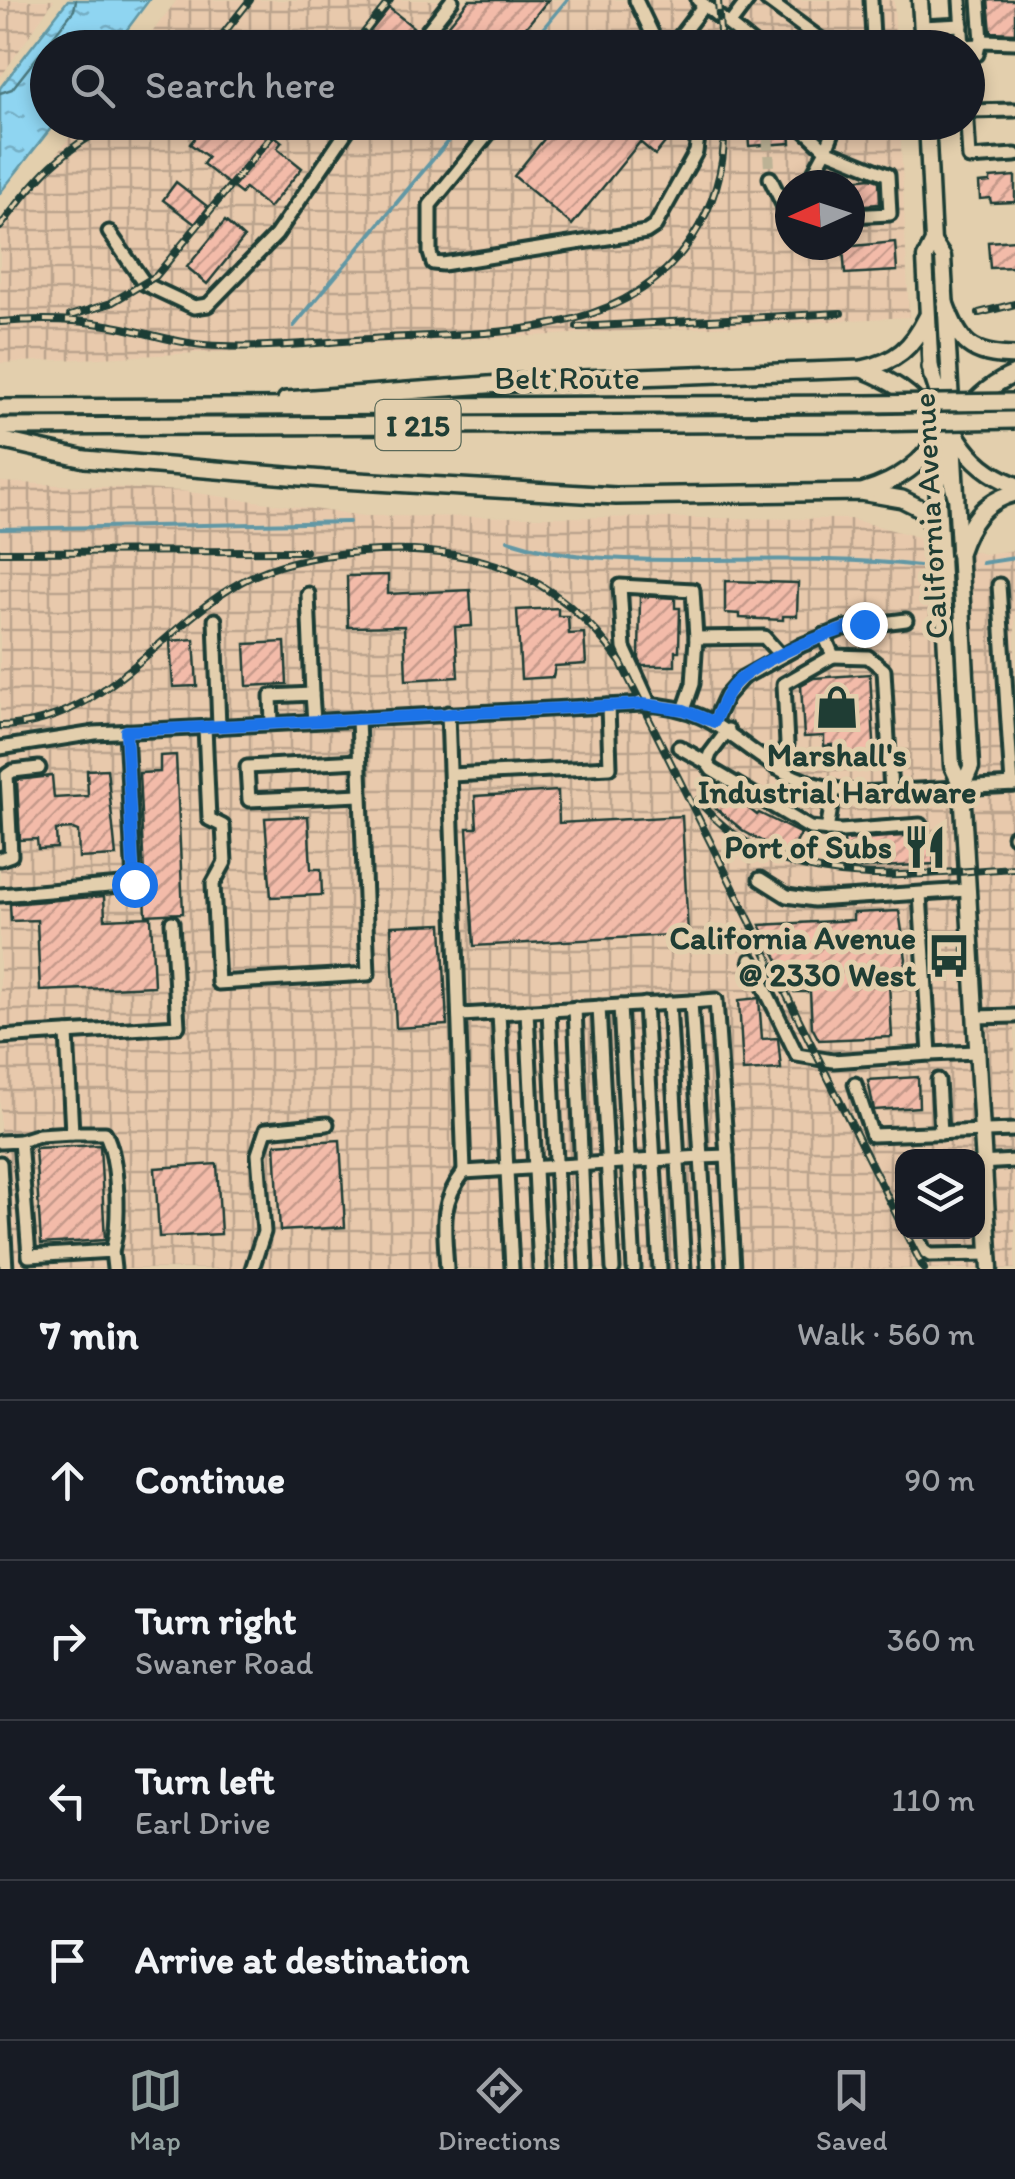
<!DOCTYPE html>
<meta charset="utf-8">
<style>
body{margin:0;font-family:Itim,sans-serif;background:#20242c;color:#f1f3f6}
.controls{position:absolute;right:30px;bottom:30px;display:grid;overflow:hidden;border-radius:20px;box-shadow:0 5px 15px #0003}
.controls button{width:90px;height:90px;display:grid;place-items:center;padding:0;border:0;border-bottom:2px solid #363941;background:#171b24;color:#f1f3f6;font:50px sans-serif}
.compass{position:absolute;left:775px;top:170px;width:90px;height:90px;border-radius:50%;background:#171b24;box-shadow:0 5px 15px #0003;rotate:267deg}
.stop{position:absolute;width:30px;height:30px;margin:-22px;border:8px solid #1a73e8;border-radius:50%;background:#fff}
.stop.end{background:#1a73e8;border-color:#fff;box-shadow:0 2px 10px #0008}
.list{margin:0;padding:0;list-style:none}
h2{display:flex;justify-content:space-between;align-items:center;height:130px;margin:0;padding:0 40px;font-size:42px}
h2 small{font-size:32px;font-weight:400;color:#9ea1a6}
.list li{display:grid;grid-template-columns:65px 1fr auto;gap:30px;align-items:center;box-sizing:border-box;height:160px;padding:0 40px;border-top:2px solid #363941}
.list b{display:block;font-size:38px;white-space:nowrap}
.list p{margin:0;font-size:32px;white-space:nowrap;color:#9ea1a6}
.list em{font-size:32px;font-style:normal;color:#9ea1a6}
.icon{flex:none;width:55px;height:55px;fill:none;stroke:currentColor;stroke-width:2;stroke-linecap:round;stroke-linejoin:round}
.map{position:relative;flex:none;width:1015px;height:1269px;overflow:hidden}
.search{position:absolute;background:#171b24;box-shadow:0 5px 15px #0003;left:30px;right:30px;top:30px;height:110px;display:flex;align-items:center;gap:25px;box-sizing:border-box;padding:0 35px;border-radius:55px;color:#9ea1a6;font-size:38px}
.sheet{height:770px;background:#171b24}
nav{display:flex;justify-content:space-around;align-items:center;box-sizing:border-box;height:140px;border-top:2px solid #363941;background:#171b24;font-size:28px;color:#9ea1a6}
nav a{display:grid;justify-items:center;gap:5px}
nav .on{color:#92a19f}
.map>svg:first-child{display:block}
.industrial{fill:url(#industrial-grid);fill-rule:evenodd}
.water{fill:url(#water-ripples);stroke:#6298a5;stroke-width:2.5}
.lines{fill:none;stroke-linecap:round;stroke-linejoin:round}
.shore{stroke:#4c7a80;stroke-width:2.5}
.stream{stroke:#6298a5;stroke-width:4}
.building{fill:url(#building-hatch);stroke:#1f3d34;stroke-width:2.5}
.minor-tunnel{stroke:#bcb295;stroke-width:11;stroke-dasharray:11 5.5;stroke-linecap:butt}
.minor-casing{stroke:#1f3d34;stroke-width:19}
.major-casing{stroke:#1f3d34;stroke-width:21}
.highway-casing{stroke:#1f3d34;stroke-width:22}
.minor{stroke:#e3cfad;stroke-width:11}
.major{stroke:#e3cfad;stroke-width:14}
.highway{stroke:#e3cfad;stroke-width:15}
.rail-casing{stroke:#1f3d34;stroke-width:8}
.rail{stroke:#e3cfad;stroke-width:4;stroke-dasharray:11;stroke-linecap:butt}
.highway-bridge-casing{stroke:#1f3d34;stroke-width:22;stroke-linecap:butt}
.highway-bridge{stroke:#e3cfad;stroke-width:15}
.route{stroke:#1a73e8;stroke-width:12}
.labels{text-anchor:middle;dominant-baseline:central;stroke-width:10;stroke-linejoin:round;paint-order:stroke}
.shield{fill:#e3cfad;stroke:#5a6958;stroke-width:2.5}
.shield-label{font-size:30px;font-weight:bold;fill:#1f3d34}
.street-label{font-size:32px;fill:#1f3d34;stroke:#e3cfad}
.poi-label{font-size:32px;font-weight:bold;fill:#1f3d34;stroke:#e3cfad;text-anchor:end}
</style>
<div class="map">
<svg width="1015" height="1269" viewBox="0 0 1015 1269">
<defs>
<pattern id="industrial-grid" width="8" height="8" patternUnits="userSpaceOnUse" patternTransform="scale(2.5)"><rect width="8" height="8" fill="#e8c9ac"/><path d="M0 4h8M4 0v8" fill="none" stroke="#bba48d"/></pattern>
<pattern id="water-ripples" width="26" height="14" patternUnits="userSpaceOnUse" patternTransform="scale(2.5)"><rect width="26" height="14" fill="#8fd5f1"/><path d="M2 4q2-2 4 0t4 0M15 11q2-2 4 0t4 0" fill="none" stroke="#74aec4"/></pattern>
<pattern id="building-hatch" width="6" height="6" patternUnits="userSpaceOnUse" patternTransform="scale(2.5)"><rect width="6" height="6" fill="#f3bba9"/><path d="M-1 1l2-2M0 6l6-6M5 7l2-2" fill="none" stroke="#c4998a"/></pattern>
</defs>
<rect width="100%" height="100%" fill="#e3cfad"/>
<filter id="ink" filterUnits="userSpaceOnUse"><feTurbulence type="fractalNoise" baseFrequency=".01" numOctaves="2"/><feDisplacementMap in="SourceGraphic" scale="20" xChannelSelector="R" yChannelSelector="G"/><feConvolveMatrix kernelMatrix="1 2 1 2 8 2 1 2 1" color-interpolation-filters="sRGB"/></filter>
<g filter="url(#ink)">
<g class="industrial">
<path d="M0 0H54L0 78Z"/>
<path d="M177 0H894L896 47 140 48Z"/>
<path d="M81 123H900L909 317 0 363V226ZM790 185H850V245H790Z"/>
<path d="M0 482 181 491 363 516 850 519 984 554 1015 550V1269H0ZM902 1156H978V1232H902Z"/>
</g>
<path class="water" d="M68 0H149L114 47 48 48V122L55 123 0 193V88Z"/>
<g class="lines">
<path class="shore" d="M0 93 12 89 74 10 76 0"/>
<g class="stream">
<path d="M527 48 567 0"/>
<path d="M294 326 464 122"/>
<path d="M0 529 349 522"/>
<path d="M508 540C567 560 628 560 690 560 766 560 843 557 919 566"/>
<path d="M982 563 1015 558"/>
</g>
</g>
<g class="building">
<path d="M469 0H548L509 48H449L438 38Z"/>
<path d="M988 0H1015V33L991 32Z"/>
<path d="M389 8 413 27 397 48H357Z"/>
<path d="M207 122H221L230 129 235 122H258L282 142 277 148 302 168 269 208 245 188 241 194 203 164 208 157 190 144Z"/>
<path d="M558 122H682L655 155 640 142 572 225 514 176Z"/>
<path d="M790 130 791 143 749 146 748 132Z"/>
<path d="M1015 176V202L991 203 990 198 980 199 979 183 990 182V178Z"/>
<path d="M871 178 879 181 880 204 850 206V180Z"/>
<path d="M176 182 208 207 195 224 163 200Z"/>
<path d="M225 221 244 238 207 284 187 267Z"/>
<path d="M1015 240V267L990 268 988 242Z"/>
<path d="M895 242 897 271 845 274 843 247Z"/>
<path d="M388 575V594L470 590 472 626 455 627 458 677 406 680 404 626 348 627 347 576Z"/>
<path d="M725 581 798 583 797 616H783V620L740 618V614L725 613Z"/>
<path d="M640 596 675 598V608H680L679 651H675V666H642L639 659Z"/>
<path d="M558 608V616H568L569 634 584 633 586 664 555 666 553 677 521 679 517 610Z"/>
<path d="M194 639 197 686 173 687 170 641Z"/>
<path d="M285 642 287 684 247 686 245 644Z"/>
<path d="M870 674 875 758 833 761 832 745 824 746V736L804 737 801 685 814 678Z"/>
<path d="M176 755 183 913 146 915 139 773 160 772V756Z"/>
<path d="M107 769 116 856 79 858 78 831 73 829 56 830 57 848 38 849 37 839 20 840 17 780 52 776 54 798 88 796 87 770Z"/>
<path d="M722 787 757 815 759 813 801 834 789 856 745 832 709 803Z"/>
<path d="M558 791 559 823 682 816 688 934 474 946 467 828H477L475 796Z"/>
<path d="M308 816 311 869H321L322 895 271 897 265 818Z"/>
<path d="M932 834 934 864 846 869 844 840Z"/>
<path d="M104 896 105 919 151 917 154 986 40 991 37 920 11 921 10 904Z"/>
<path d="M899 911 906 959 904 969H900L903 983 889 984 892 1037 819 1040 812 1027 810 992H794L760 925 853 920V913Z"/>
<path d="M442 924 447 1025 396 1028 391 926Z"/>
<path d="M759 998 762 1039 778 1038 781 1069 743 1071 739 1000Z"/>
<path d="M918 1077 919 1107 874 1110 868 1080Z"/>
<path d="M340 1140 345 1227 280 1231 275 1144Z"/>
<path d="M100 1145 105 1240 41 1244 35 1148Z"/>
<path d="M217 1164 221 1234 159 1237 155 1168Z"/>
</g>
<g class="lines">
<path class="minor-tunnel" d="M767 122 770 178"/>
<g class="minor-casing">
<g id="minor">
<path d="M636 0 659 48"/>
<path d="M698 0 758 48"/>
<path d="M767 0 832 48"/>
<path d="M960 0 963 48"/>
<path d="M730 24 748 0"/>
<path d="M922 27 962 25"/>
<path d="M982 41 1015 42"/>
<path d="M963 46 979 45 982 41 979 0"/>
<path d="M414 48 452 0"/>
<path d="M671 48 704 5"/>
<path d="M864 48 873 38 871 0"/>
<path d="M968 56 977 54 979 45"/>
<path d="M968 111 1015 110"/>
<path d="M498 122 430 205V253L433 263 443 264 646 232 655 226 696 152 700 122"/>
<path d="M796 122 826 150 807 185"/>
<path d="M837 122 826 150 888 175 890 214 850 216"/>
<path d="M967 122 969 158 1015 155"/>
<path d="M770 178 790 219"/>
<path d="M109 232 145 284 194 307 208 305 276 235 353 122"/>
<path d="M999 585 1012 785"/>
<path d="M308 594 312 694"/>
<path d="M215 620 219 727"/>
<path d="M824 635 833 656 868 657 884 670 891 791"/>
<path d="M650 705 624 648 620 586 693 590 696 638"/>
<path d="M684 710 693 684 696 638 764 637 781 656"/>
<path d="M448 713 464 1172 701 1157 691 1002 461 1015"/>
<path d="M714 722 726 696 742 678 802 645 844 628 906 620"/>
<path d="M272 723 271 696 312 694 314 721"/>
<path d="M205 727 209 819 223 826 225 862 213 884 218 983 368 974 358 719"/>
<path d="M728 730 710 754 707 763 712 770 810 828 841 831 920 825"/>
<path d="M679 747 707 763"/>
<path d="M0 748 95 733 643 704C710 707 725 735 776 767 801 783 830 789 859 793L1015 785"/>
<path d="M359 761 247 767 249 800 360 795"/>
<path d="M777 768 787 744 784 684 833 656"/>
<path d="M451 775 610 767 608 706"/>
<path d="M827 830 834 790"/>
<path d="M1014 836H1015"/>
<path d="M0 859 11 855 7 775 13 771 39 768"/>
<path d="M760 879 787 896 814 900 968 890"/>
<path d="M920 894 930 1054 977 1052"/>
<path d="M0 895 134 884 126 731"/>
<path d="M751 960 797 1055 833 1061 930 1054"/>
<path d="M691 1002 716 1000 727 1156"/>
<path d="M669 1003 684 1269"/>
<path d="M645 1004 660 1269"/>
<path d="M620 1006 634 1269"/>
<path d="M599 1007 613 1269"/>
<path d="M575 1008 586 1269"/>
<path d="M549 1010 561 1269"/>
<path d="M527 1011 540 1269"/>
<path d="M499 1013 512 1269"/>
<path d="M975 1017 1015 1016"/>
<path d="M0 1037 178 1026 172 922"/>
<path d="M938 1080 941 1133"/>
<path d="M855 1084 872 1135 1015 1130"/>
<path d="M72 1133H105C119 1159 120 1224 112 1251"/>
<path d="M20 1141 39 1135 72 1133 67 1033"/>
<path d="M0 1142 20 1141 29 1256 112 1251 114 1269"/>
<path d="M0 1163 6 1269"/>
<path d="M979 1163 1015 1161"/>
<path d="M915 1232 924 1251 930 1255 989 1254"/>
<path d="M252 1269 264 1232 258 1154 266 1130 327 1124"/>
<path d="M447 1269C445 1230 438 1205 464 1172"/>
<path d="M708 1269 701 1157 727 1156 733 1269"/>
</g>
</g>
<g class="major-casing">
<g id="major">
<path d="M920 0 923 48"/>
<path d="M927 122 933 242 925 258 931 375"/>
<path d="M933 242 943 257 971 767 962 788"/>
<path d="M936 461 952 766 962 788 990 1269"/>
</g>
</g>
<g class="highway-casing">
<g id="highway">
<path d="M945 303C960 344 970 355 1015 356"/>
<path d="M930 367C947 421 959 463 1015 485"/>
<path d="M862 369C933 397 936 428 956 496"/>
<path d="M286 400 554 380 862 369C896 362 912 348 927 317"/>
<path d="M0 408 867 404"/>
<path d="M0 427 868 423"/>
<path d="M0 440 85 459 324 479 616 496 861 492 902 499 920 508 931 524 941 558"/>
<path d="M936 469C953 427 972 392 1015 374"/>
<path d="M865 491C895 482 926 463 939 433"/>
<path d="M959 553C969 523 983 501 1015 493"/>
</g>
</g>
<use href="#minor" class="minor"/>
<use href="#major" class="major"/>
<use href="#highway" class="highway"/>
<g class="rail-casing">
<g id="rail">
<path d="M718 0 721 48"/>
<path d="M212 48 250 0"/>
<path d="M352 48 390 0"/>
<path d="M0 227C36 179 61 148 117 122"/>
<path d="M979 313 1015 304"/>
<path d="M70 316 111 303 156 276 283 122"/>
<path d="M0 322C35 319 72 319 107 325 139 330 171 342 204 345 264 350 327 341 387 338 493 332 627 339 692 238 715 203 726 164 724 122"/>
<path d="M577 327 841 313"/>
<path d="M0 552 305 551"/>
<path d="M0 726C100 724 153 637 231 588 270 563 316 555 362 552 473 544 555 569 621 663L902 1226"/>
<path d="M698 800C780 899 902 874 1015 868"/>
<path d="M905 1232 924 1269"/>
</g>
</g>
<use href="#rail" class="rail"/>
<g class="highway-bridge-casing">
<g id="highway-bridge">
<path d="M867 404 1015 402"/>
<path d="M868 423 1015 420"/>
</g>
</g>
<use href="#highway-bridge" class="highway-bridge"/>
</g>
</g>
<g class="lines" filter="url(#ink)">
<path class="route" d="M134 884 126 731 643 704 684 710 714 722C720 710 724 696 733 686 756 660 830 631 864 624"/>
</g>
<defs>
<g id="shop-bare" transform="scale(3.45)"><path d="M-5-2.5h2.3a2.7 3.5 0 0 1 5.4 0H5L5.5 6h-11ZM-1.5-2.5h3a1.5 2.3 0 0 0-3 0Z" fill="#1f3d34" stroke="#e3cfad" stroke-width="2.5" paint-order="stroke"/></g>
<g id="restaurant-bare" transform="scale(3.45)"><path d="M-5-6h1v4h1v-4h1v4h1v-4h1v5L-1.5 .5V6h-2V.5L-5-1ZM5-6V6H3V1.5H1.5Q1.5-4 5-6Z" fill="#1f3d34" stroke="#e3cfad" stroke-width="2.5" paint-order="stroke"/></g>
<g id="bus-bare" transform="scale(3.45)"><path d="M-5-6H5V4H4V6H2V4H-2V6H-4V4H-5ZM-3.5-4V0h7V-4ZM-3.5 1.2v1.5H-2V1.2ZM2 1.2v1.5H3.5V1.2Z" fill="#1f3d34" stroke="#e3cfad" stroke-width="2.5" paint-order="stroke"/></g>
</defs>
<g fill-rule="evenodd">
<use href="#shop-bare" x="837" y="707"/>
<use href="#restaurant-bare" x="925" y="847"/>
<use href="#bus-bare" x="949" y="956"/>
</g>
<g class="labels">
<rect class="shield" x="375.5" y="400" width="85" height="50" rx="8"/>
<g class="shield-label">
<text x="418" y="425">I 215</text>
</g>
<g class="street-label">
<text x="567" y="378">Belt Route</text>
<text transform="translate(930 516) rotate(-93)">California Avenue</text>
</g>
<g class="poi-label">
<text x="837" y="755" text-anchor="middle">Marshall's<tspan x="837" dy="37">Industrial Hardware</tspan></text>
<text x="892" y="847">Port of Subs</text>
<text x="916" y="938">California Avenue<tspan x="916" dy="37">@ 2330 West</tspan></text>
</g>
</g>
</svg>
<div class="controls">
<button><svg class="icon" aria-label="layers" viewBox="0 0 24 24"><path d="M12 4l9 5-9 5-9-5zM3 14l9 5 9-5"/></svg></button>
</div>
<svg class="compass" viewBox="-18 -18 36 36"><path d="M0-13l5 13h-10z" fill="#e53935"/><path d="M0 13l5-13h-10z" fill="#9ea1a6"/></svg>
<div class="stop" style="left:134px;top:884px"></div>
<div class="stop end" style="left:864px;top:624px"></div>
<div class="search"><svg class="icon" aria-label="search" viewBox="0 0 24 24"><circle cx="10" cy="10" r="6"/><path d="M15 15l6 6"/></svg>Search here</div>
</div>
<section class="sheet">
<h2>7 min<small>Walk · 560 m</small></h2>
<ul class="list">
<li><svg class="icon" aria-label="ahead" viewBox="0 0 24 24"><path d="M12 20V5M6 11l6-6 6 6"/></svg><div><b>Continue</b></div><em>90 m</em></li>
<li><svg class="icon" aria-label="right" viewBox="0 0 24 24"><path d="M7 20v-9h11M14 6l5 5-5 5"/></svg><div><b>Turn right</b><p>Swaner Road</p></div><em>360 m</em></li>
<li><svg class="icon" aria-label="left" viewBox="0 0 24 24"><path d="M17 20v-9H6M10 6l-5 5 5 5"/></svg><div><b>Turn left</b><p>Earl Drive</p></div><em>110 m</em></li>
<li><svg class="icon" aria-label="arrive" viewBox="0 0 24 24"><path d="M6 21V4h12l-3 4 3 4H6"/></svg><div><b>Arrive at destination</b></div></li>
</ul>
</section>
<nav>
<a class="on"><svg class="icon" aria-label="map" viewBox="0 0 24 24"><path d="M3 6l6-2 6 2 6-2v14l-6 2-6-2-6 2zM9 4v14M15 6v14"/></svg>Map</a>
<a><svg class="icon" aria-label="directions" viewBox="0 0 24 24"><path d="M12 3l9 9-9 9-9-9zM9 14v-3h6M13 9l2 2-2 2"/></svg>Directions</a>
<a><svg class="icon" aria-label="saved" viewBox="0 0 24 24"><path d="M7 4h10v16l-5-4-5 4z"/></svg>Saved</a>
</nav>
